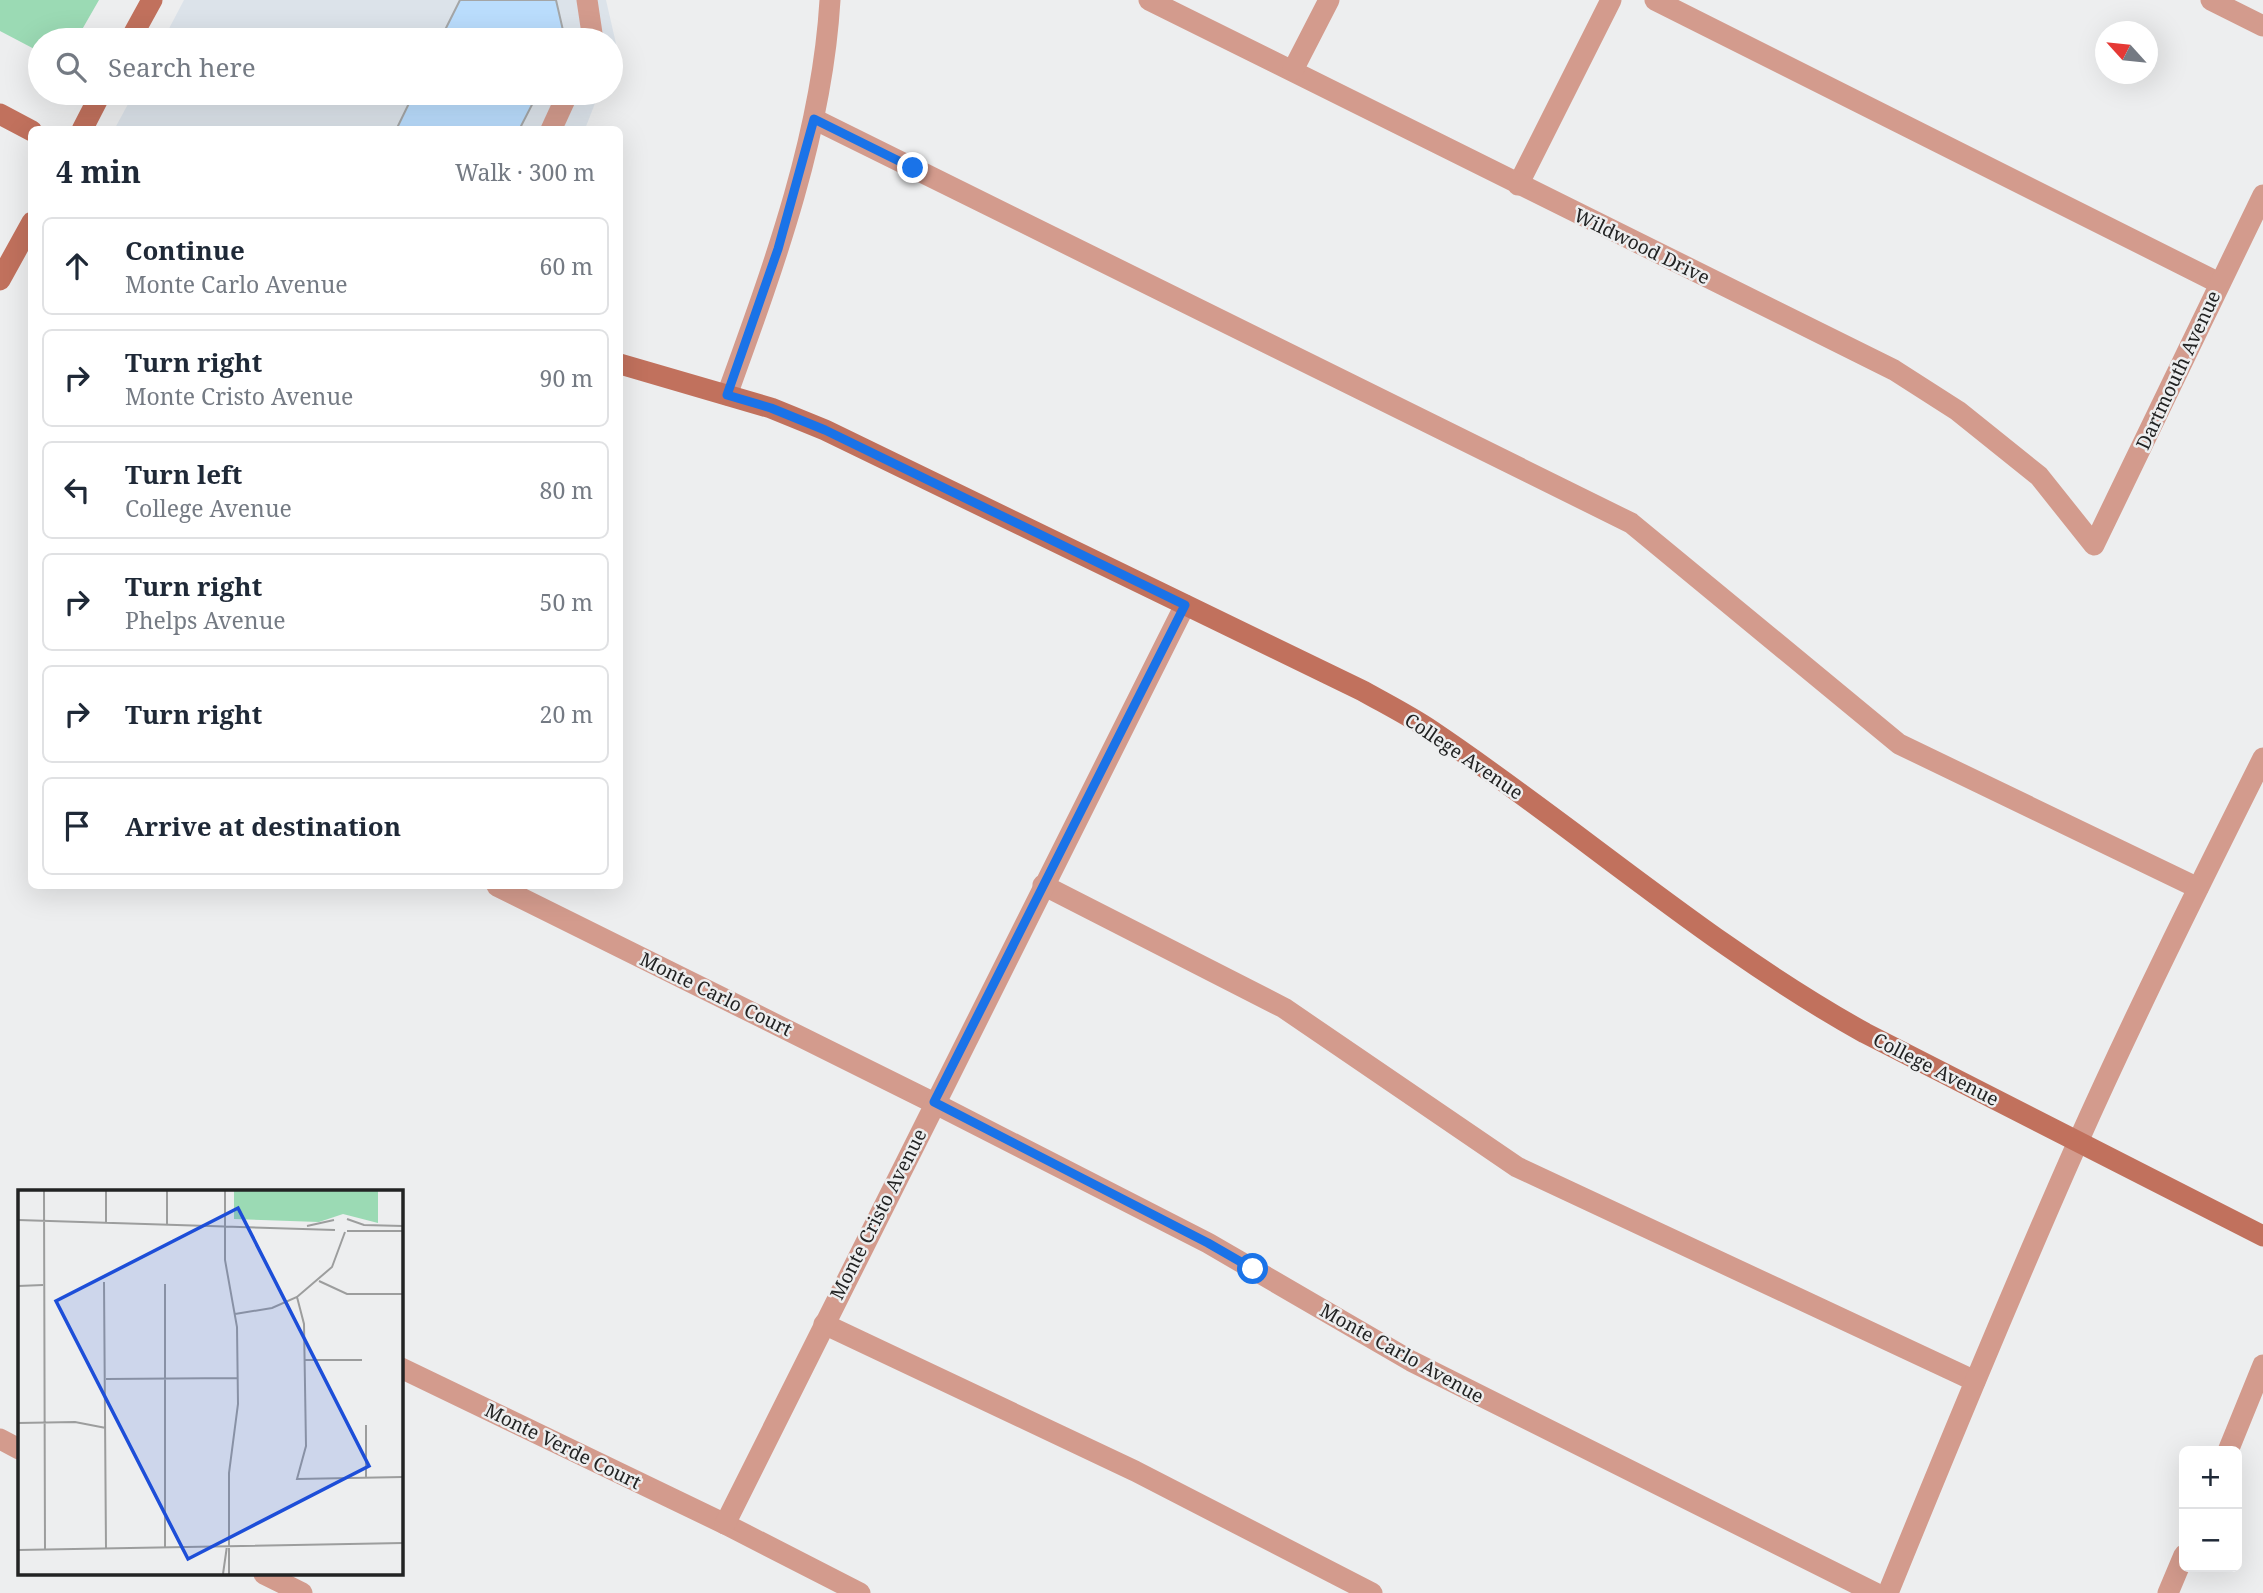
<!DOCTYPE html>
<meta charset="utf-8">
<style>
body{margin:0;font-family:"Noto Serif",serif;background:#f2f2f3;color:#1f2937}
.controls{position:absolute;right:21px;bottom:21px;display:grid;overflow:hidden;border-radius:10px;box-shadow:0 7px 28px #0002}
.controls button{width:63px;height:63px;display:grid;place-items:center;padding:0;border:0;border-bottom:2px solid #e0e1e3;background:#fff;color:#1f2937;font:35px sans-serif}
.compass{position:absolute;left:2095px;top:21px;width:63px;height:63px;border-radius:50%;background:#fff;box-shadow:0 7px 28px #0002;rotate:297deg}
.stop{position:absolute;width:21px;height:21px;margin:-16px;border:5px solid #1a73e8;border-radius:50%;background:#fff}
.stop.end{background:#1a73e8;border-color:#fff;box-shadow:0 2px 7px #0008}
.list{margin:0;padding:0;list-style:none}
h2{display:flex;justify-content:space-between;align-items:center;height:91px;margin:0;padding:0 28px;font-size:30px}
h2 small{font-size:23px;font-weight:400;color:#747a83}
.list li{display:grid;grid-template-columns:46px 1fr auto;gap:21px;align-items:center;box-sizing:border-box;height:98px;margin:0 14px 14px;padding:0 14px;border:2px solid #e0e1e3;border-radius:10px}
.list b{display:block;font-size:26px;white-space:nowrap}
.list p{margin:0;font-size:23px;white-space:nowrap;color:#747a83}
.list em{font-size:23px;font-style:normal;color:#747a83}
.icon{flex:none;width:38px;height:38px;fill:none;stroke:currentColor;stroke-width:2;stroke-linecap:round;stroke-linejoin:round}
.map{position:relative;flex:none;width:2263px;height:1593px;overflow:hidden}
.search{position:absolute;background:#fff;box-shadow:0 7px 28px #0002;left:28px;top:28px;width:595px;height:77px;display:flex;align-items:center;gap:18px;box-sizing:border-box;padding:0 24px;border-radius:38px;color:#747a83;font-size:26px}
.panel{position:absolute;background:#fff;box-shadow:0 7px 28px #0002;left:28px;top:126px;width:595px;height:763px;border-radius:10px}
.map>svg:first-child{display:block}
.built{fill:#dce3ea}
.green{fill:#9bdab4}
.building{fill:#baddfd;stroke:#a4a6a7;stroke-width:2}
.lines{fill:none;stroke-linecap:round;stroke-linejoin:round}
.lane{stroke:#d39b8d;stroke-width:21}
.street{stroke:#d39b8d;stroke-width:21}
.secondary{stroke:#c1715d;stroke-width:21}
.route{stroke:#1a73e8;stroke-width:9}
.labels{text-anchor:middle;dominant-baseline:central;stroke-width:5;stroke-linejoin:round;paint-order:stroke}
.street-label{font-size:19px;fill:#222323;stroke:#edeeef}
.inset-road{fill:none;stroke:#9c9d9d;stroke-width:2}
.view{fill:#1d4ed8;fill-opacity:0.15;stroke:#1d4ed8;stroke-width:3.5}
.inset-edge{fill:none;stroke:#222323;stroke-width:3.5}
</style>
<div class="map">
<svg width="2263" height="1593" viewBox="0 0 2263 1593">
<rect width="100%" height="100%" fill="#edeeef"/>
<g class="built">
<path d="M184 0H606L617 48 611 63V40H163Z"/>
<path d="M134 93H599L585 129 114 130Z"/>
</g>
<path class="green" d="M0 0H99L76 40H40V52L0 31Z"/>
<g class="building">
<path d="M460 0H556L565 39 440 40Z"/>
<path d="M414 93H538L519 130H396Z"/>
</g>
<g class="lines">
<g class="lane">
<path d="M587 0 593 40"/>
<path d="M1655 0 2219 283"/>
<path d="M814 119 1631 523 1899 744 2198 888"/>
<path d="M551 130 568 93"/>
<path d="M1518 185 1611 0"/>
<path d="M1043 885 1284 1008 1517 1167 1975 1381"/>
<path d="M824 1324 1135 1471 1372 1593"/>
<path d="M0 1439 19 1449"/>
<path d="M264 1574 302 1593"/>
<path d="M1888 1593C1949 1443 2011 1293 2077 1144 2135 1014 2199 886 2263 758"/>
</g>
<g class="street">
<path d="M1149 0 1894 370 1958 411 2039 476 2094 545 2263 195"/>
<path d="M2211 0 2263 26"/>
<path d="M1293 70 1329 0"/>
<path d="M727 395C773 268 822 136 830 0"/>
<path d="M497 886 934 1103 1208 1243 1411 1361 1875 1593"/>
<path d="M401 1368 725 1524 860 1593"/>
<path d="M2228 1451 2263 1365"/>
<path d="M725 1524 1185 605"/>
<path d="M2168 1593 2184 1555"/>
</g>
<g class="secondary">
<path d="M130 40 152 0"/>
<path d="M0 114 32 131"/>
<path d="M82 130 101 93"/>
<path d="M0 280 32 222"/>
<path d="M620 364 771 408 825 430 1363 691C1386 704 1410 716 1432 731 1578 829 1710 947 1865 1033L2263 1236"/>
</g>
</g>
<g class="lines">
<path class="route" d="M913 168 814 119 778 249 727 395 771 408 825 430 1185 605 934 1102 1208 1243 1253 1269"/>
</g>
<g class="labels">
<g class="street-label">
<text transform="translate(1642 246) rotate(26)">Wildwood Drive</text>
<text transform="translate(2178 370) rotate(-65)">Dartmouth Avenue</text>
<text transform="translate(1464 756) rotate(34)">College Avenue</text>
<text transform="translate(716 994) rotate(26)">Monte Carlo Court</text>
<text transform="translate(1936 1069) rotate(27)">College Avenue</text>
<text transform="translate(878 1214) rotate(-63)">Monte Cristo Avenue</text>
<text transform="translate(1402 1353) rotate(29)">Monte Carlo Avenue</text>
<text transform="translate(563 1446) rotate(26)">Monte Verde Court</text>
</g>
</g>
<g transform="translate(18 1190)">
<rect width="385" height="385" fill="#edeeef"/>
<path d="M216 1H360V33L325 24 301 32 216 29Z" fill="#9bdab4"/>
<path class="inset-road" d="M26 1 27 360M88 1V33M149 1V34M207 1V70L219 137 220 214 211 283V384M329 29 346 35 385 36M0 30 317 40M289 36 316 30M329 41H385M301 91 329 104H385M86 92 88 359M147 94V359M0 96 25 95M279 107 286 134 288 256 279 289 385 287M217 124 254 118 279 107 314 77 327 42M287 170H344M88 189 220 188M0 233 57 232 88 238M348 235V288M0 360 385 353M205 384 209 356"/>
<path class="view" d="M220 18 351 276 170 369 38 111Z"/>
<rect width="385" height="385" class="inset-edge"/>
</g>
</svg>
<div class="controls">
<button>+</button>
<button>−</button>
</div>
<svg class="compass" viewBox="-18 -18 36 36"><path d="M0-13l5 13h-10z" fill="#e53935"/><path d="M0 13l5-13h-10z" fill="#747a83"/></svg>
<div class="stop" style="left:1253px;top:1269px"></div>
<div class="stop end" style="left:913px;top:168px"></div>
<div class="search"><svg class="icon" aria-label="search" viewBox="0 0 24 24"><circle cx="10" cy="10" r="6"/><path d="M15 15l6 6"/></svg>Search here</div>
<section class="panel">
<h2>4 min<small>Walk · 300 m</small></h2>
<ul class="list">
<li><svg class="icon" aria-label="ahead" viewBox="0 0 24 24"><path d="M12 20V5M6 11l6-6 6 6"/></svg><div><b>Continue</b><p>Monte Carlo Avenue</p></div><em>60 m</em></li>
<li><svg class="icon" aria-label="right" viewBox="0 0 24 24"><path d="M7 20v-9h11M14 6l5 5-5 5"/></svg><div><b>Turn right</b><p>Monte Cristo Avenue</p></div><em>90 m</em></li>
<li><svg class="icon" aria-label="left" viewBox="0 0 24 24"><path d="M17 20v-9H6M10 6l-5 5 5 5"/></svg><div><b>Turn left</b><p>College Avenue</p></div><em>80 m</em></li>
<li><svg class="icon" aria-label="right" viewBox="0 0 24 24"><path d="M7 20v-9h11M14 6l5 5-5 5"/></svg><div><b>Turn right</b><p>Phelps Avenue</p></div><em>50 m</em></li>
<li><svg class="icon" aria-label="right" viewBox="0 0 24 24"><path d="M7 20v-9h11M14 6l5 5-5 5"/></svg><div><b>Turn right</b></div><em>20 m</em></li>
<li><svg class="icon" aria-label="arrive" viewBox="0 0 24 24"><path d="M6 21V4h12l-3 4 3 4H6"/></svg><div><b>Arrive at destination</b></div></li>
</ul>
</section>
</div>
